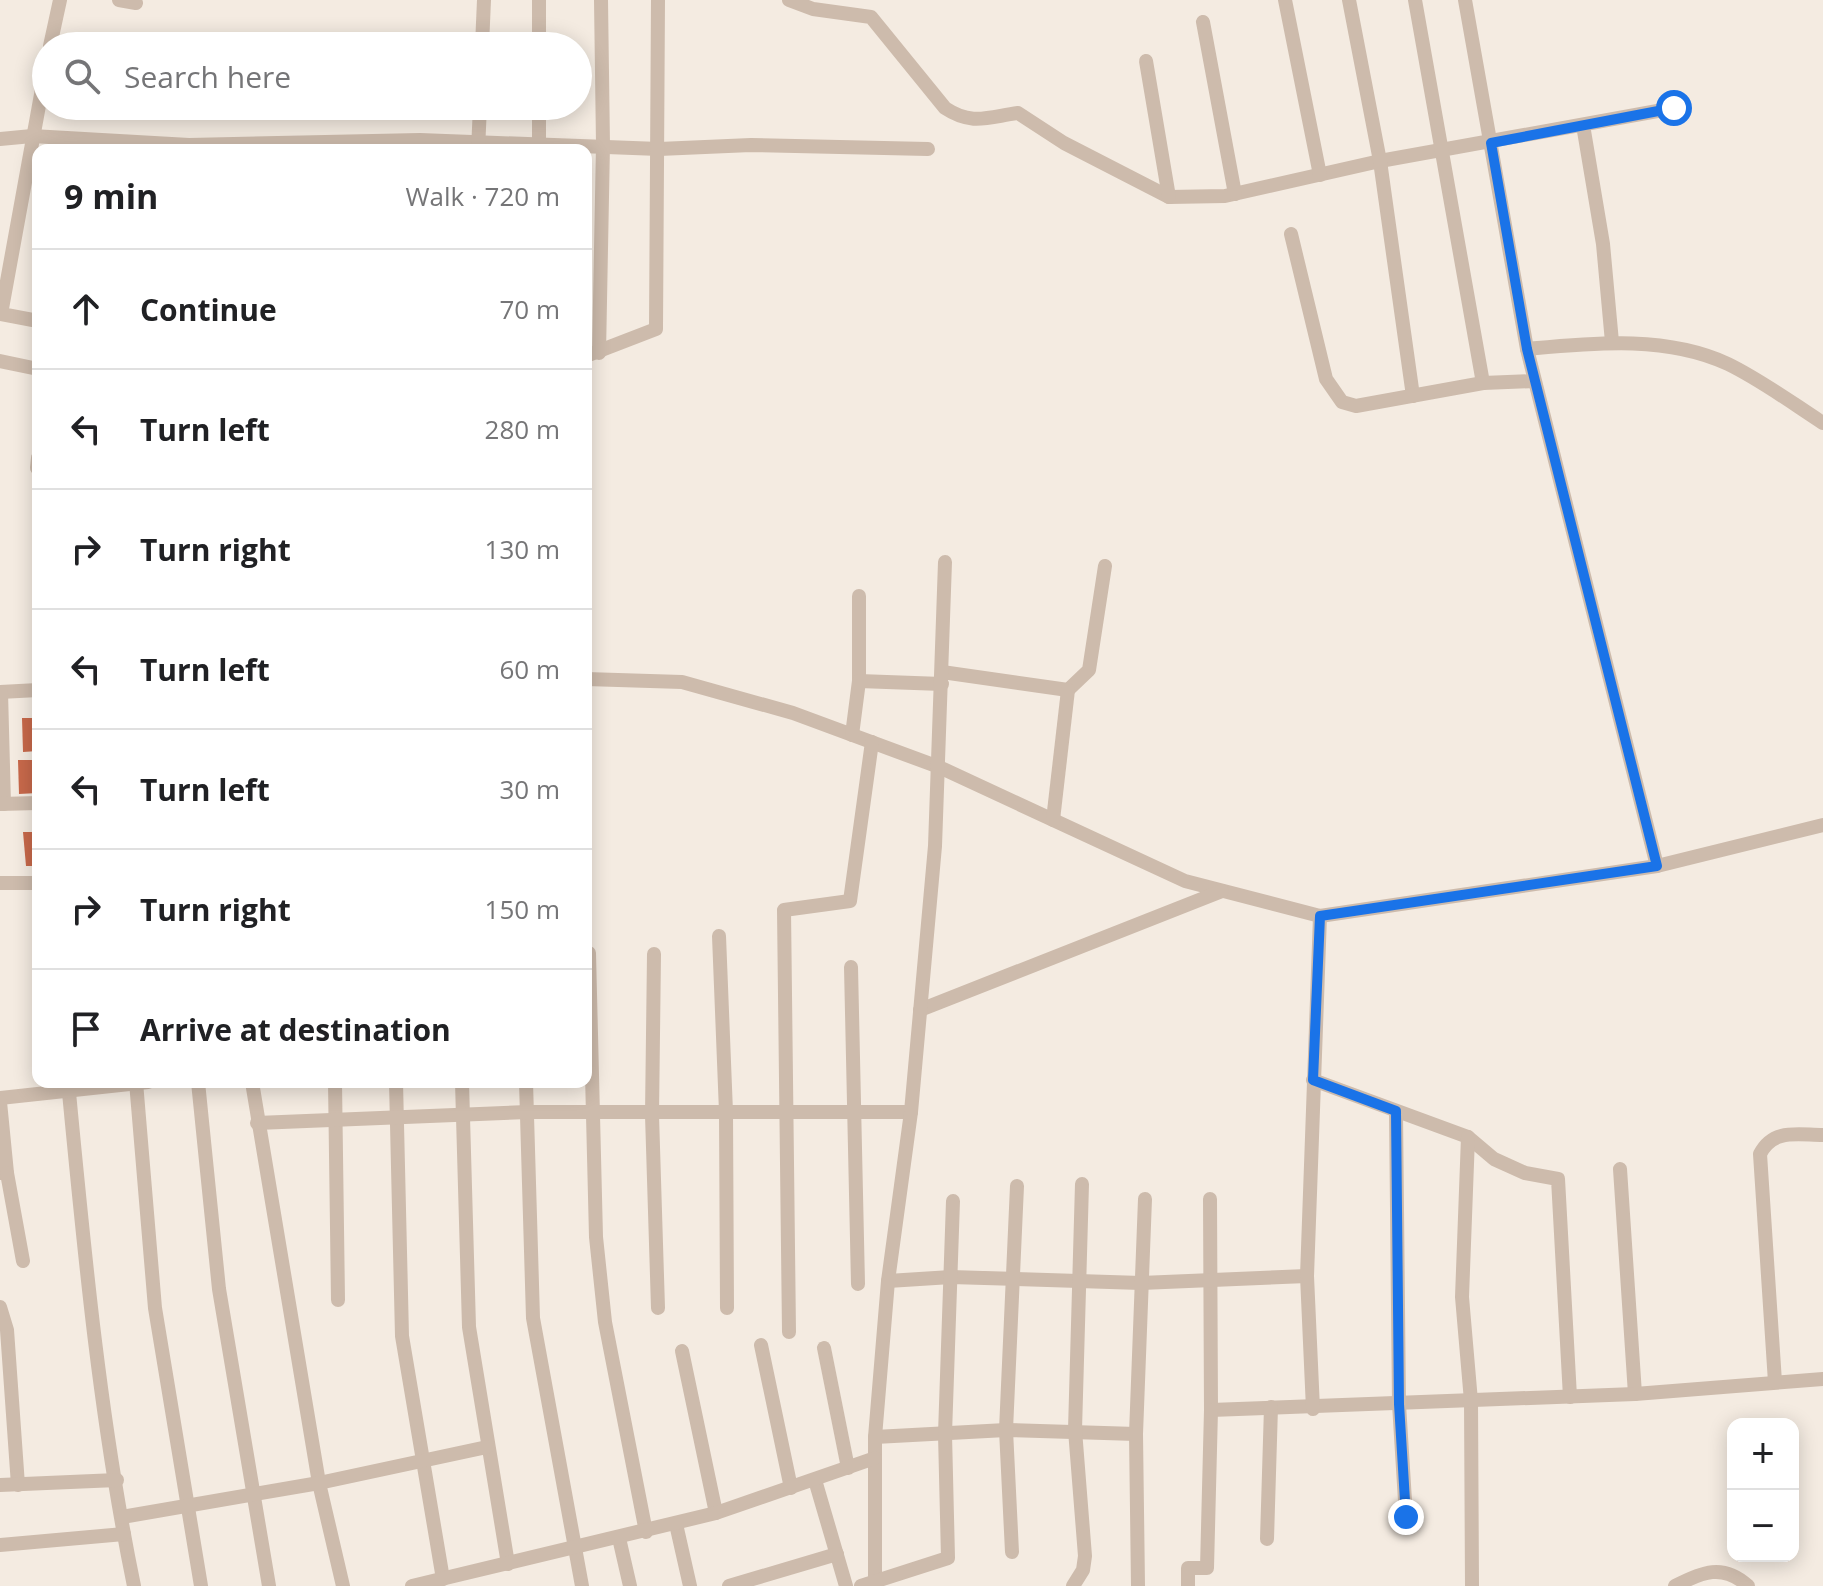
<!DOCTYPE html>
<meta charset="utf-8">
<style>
body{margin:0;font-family:"Open Sans",sans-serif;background:#f2f2f2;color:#202124}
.controls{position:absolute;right:24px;bottom:24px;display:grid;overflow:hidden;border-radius:16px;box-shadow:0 4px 20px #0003}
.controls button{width:72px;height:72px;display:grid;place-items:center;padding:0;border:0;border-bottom:2px solid #e0e0e0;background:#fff;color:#202124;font:40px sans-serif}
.stop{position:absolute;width:24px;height:24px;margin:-18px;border:6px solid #1a73e8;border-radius:50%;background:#fff}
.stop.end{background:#1a73e8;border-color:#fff;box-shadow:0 2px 8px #0008}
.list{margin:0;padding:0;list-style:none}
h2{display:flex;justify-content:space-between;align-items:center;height:104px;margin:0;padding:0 32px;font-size:34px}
h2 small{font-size:26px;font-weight:400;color:#757577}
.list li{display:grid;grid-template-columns:52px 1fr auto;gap:24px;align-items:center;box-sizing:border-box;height:120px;padding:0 32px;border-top:2px solid #e0e0e0}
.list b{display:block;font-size:30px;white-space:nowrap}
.list em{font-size:26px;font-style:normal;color:#757577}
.icon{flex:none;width:44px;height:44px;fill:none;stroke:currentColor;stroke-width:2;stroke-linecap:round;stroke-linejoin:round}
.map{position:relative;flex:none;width:1823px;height:1586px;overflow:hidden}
.search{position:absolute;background:#fff;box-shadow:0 4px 20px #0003;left:32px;top:32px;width:560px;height:88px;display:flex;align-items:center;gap:20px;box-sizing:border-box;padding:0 28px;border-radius:44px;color:#757577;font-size:30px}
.panel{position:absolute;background:#fff;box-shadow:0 4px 20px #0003;left:32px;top:144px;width:560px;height:944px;border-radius:16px}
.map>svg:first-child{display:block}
.building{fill:#c8694b}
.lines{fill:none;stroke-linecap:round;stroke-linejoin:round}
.street{stroke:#cdbbac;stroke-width:14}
.route{stroke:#1a73e8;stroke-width:10}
</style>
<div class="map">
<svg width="1823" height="1586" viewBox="0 0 1823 1586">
<rect width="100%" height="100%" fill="#f4ebe1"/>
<g class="building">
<path d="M22 718H38V751L23 752Z"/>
<path d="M18 760H38V793L19 794Z"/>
<path d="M23 832H38V866H26Z"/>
</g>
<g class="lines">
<g class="street">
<path d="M119 0 136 3"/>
<path d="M789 0 813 9 871 17 945 108C972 126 988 117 1018 113L1064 143 1169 197 1225 196 1380 161 1674 108"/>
<path d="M1285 0 1320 175"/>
<path d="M1349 0 1380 161 1413 396"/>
<path d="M1415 0 1483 383"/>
<path d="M1465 0 1527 349 1657 866"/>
<path d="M1203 22 1235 194"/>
<path d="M50 46 60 0"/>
<path d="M482 46 484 0"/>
<path d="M539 46V0"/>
<path d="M1146 61 1169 197"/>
<path d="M1583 125 1603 244 1612 342"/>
<path d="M0 139 32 136 189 145 420 140 659 149 751 145 928 149"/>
<path d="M478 150 480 106"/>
<path d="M539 150V106"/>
<path d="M1291 234 1326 379 1342 402 1356 406 1483 383 1534 381"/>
<path d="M38 321 1 314 46 67"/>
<path d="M1527 349C1593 343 1666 335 1728 364 1761 380 1792 403 1823 423"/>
<path d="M599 353 603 145 601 0"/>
<path d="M586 356 656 329 658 0"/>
<path d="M0 361 38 369"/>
<path d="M37 468 38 458"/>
<path d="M859 596V681"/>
<path d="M942 672 1068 690 1089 670 1105 566"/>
<path d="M586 679 682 682 793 713 939 767 1185 881 1320 916 1657 866 1823 825"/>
<path d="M0 692 38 690"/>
<path d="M1 692 4 804"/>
<path d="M852 735 859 681 942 684"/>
<path d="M0 804 38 803"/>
<path d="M1053 820 1068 690"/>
<path d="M0 883H38"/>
<path d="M719 936 726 1112 727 1308"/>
<path d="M589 953 596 1237 605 1322 646 1532"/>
<path d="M654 954 652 1115 658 1308"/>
<path d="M851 967 858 1284"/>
<path d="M920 1010 1222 891"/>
<path d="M1313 1080 1468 1137 1494 1159 1525 1173 1558 1179 1570 1397"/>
<path d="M68 1082C84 1250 100 1421 134 1586"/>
<path d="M136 1082 155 1308 201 1586"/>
<path d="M198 1082 219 1289 269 1586"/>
<path d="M252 1082 319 1483 343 1586"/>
<path d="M335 1082 338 1300"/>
<path d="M396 1082 402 1336 443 1579"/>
<path d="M462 1082 469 1327 508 1564"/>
<path d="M526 1082 533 1318 582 1586"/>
<path d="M0 1098 148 1082"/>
<path d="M0 1102 7 1173H0"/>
<path d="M1396 1111 1399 1404 1406 1517"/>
<path d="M257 1123 527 1112H911"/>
<path d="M1468 1137 1462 1297 1471 1401 1472 1586"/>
<path d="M1620 1169 1635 1394"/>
<path d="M7 1173 23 1261"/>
<path d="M1210 1199 1211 1410 1635 1394 1823 1379"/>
<path d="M888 1281 951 1277 1141 1283 1307 1276"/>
<path d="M0 1307 7 1330 18 1485"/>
<path d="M789 1332 784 910 850 901 872 742"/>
<path d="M761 1345 791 1488"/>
<path d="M824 1348 848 1468"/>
<path d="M682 1351 716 1513"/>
<path d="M1775 1382 1760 1154C1773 1128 1798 1135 1823 1135"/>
<path d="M1313 1409 1307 1276 1320 916"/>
<path d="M875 1437 1006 1430 1136 1434"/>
<path d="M815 1480 846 1586"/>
<path d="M0 1485 117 1480"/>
<path d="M122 1517 319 1483 487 1447"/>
<path d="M676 1524 690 1586"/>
<path d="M619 1538 630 1586"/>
<path d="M1267 1539 1271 1407"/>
<path d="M0 1545 124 1534"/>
<path d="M1012 1552 1006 1430 1017 1186"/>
<path d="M875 1581V1437L888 1281 911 1112 935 846 945 562"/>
<path d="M412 1586 716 1513 875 1458"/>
<path d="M729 1586 837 1554"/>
<path d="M861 1586 948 1558 945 1434 953 1201"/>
<path d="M1073 1586 1083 1570 1085 1556 1075 1430 1082 1184"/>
<path d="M1138 1586 1136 1434 1145 1199"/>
<path d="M1188 1586V1568H1207L1211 1410"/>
<path d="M1675 1586C1702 1572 1723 1563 1748 1586"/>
</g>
</g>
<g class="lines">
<path class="route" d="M1406 1517 1399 1404 1396 1111 1313 1080 1320 916 1657 866 1527 349 1491 143 1674 108"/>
</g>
</svg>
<div class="controls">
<button>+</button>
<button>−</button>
</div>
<div class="stop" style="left:1674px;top:108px"></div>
<div class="stop end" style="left:1406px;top:1517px"></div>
<div class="search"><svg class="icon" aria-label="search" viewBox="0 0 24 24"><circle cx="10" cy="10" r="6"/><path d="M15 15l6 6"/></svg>Search here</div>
<section class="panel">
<h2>9 min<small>Walk · 720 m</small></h2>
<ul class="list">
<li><svg class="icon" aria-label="ahead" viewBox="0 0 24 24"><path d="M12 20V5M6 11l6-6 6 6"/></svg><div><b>Continue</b></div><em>70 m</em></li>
<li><svg class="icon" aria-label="left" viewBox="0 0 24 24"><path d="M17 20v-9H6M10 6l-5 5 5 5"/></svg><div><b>Turn left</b></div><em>280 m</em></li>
<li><svg class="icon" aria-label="right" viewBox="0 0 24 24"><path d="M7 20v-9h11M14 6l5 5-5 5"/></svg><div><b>Turn right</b></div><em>130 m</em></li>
<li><svg class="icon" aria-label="left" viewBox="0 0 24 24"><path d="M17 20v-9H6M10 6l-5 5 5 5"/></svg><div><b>Turn left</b></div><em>60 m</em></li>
<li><svg class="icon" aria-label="left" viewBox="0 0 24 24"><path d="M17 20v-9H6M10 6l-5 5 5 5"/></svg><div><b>Turn left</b></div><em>30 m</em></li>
<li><svg class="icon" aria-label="right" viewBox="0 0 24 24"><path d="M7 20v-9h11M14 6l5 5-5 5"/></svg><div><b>Turn right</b></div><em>150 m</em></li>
<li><svg class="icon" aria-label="arrive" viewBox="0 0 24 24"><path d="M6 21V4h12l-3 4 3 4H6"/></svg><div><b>Arrive at destination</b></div></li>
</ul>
</section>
</div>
